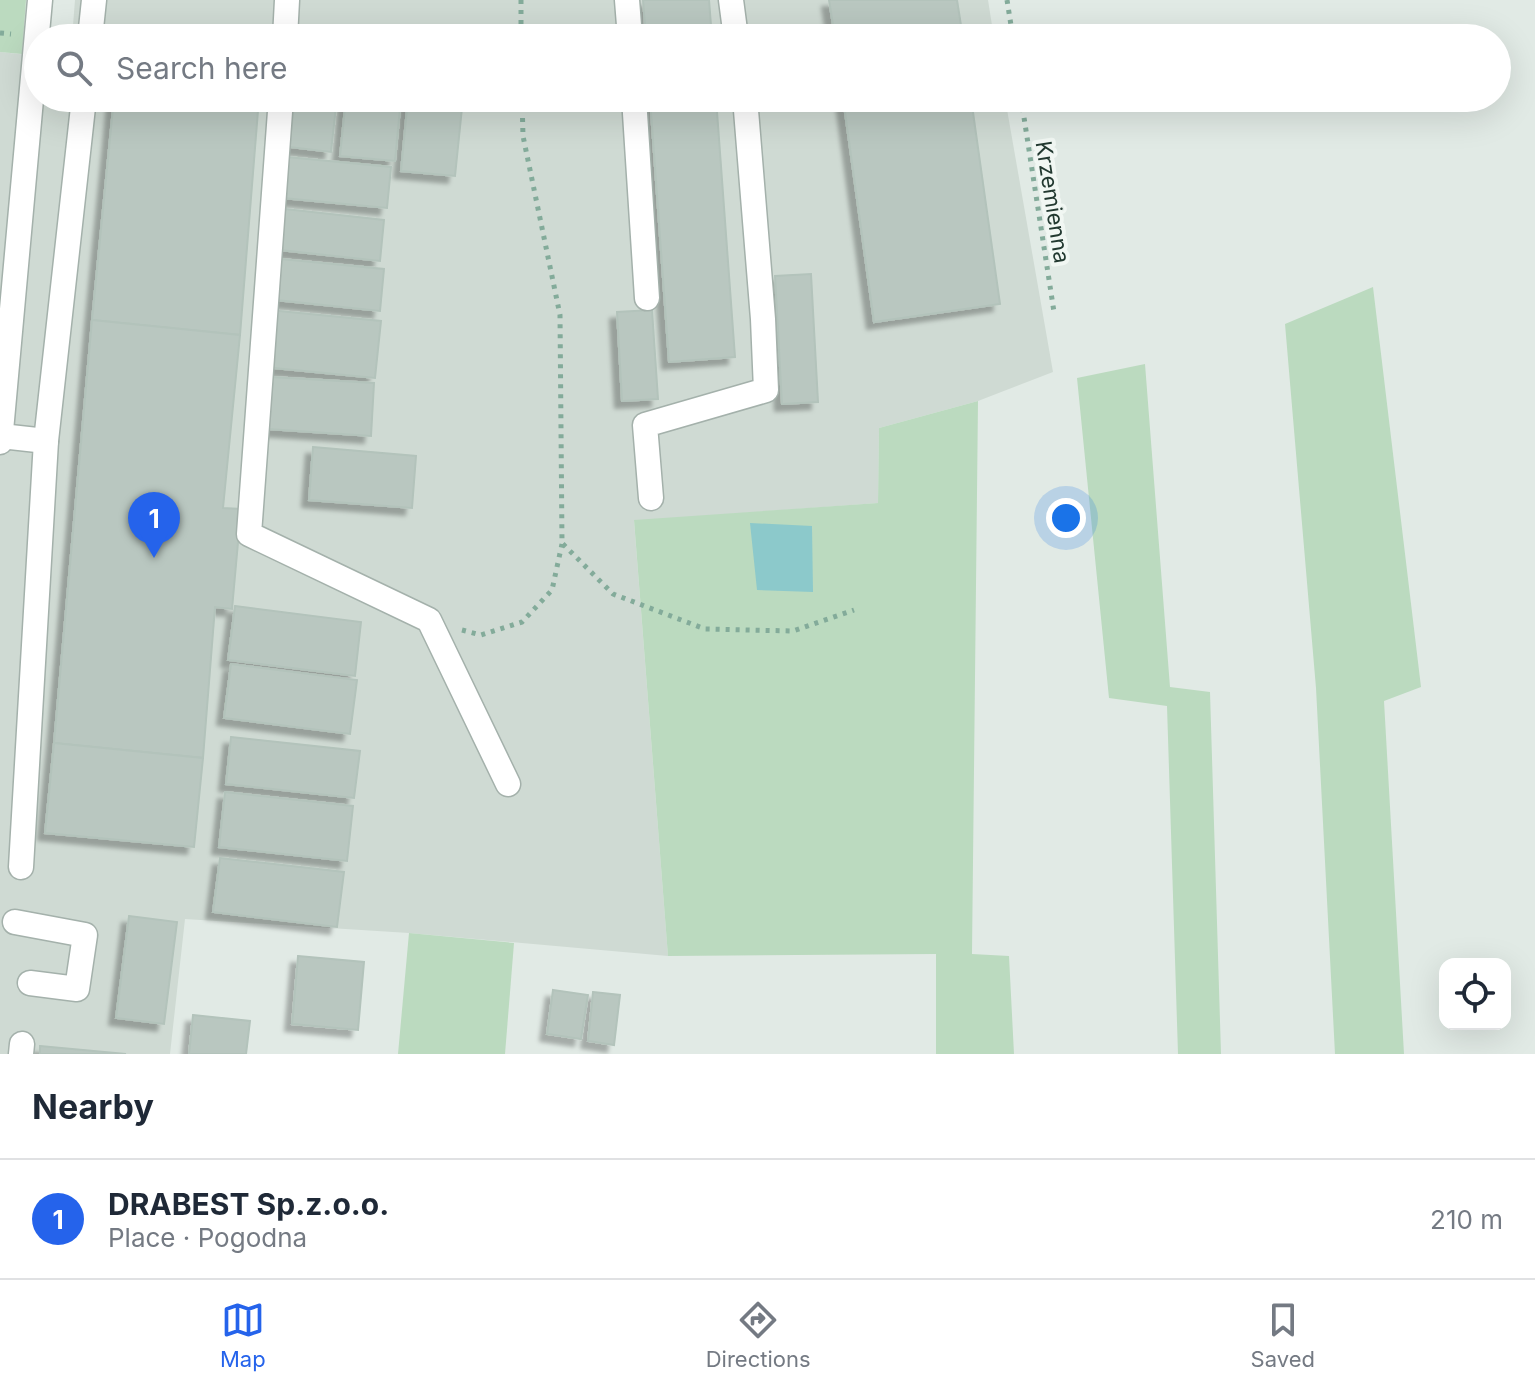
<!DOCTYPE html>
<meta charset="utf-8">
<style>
body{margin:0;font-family:Inter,sans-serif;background:#f2f2f3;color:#1f2937}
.controls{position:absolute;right:24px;bottom:24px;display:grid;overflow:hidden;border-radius:16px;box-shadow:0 8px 32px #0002}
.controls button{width:72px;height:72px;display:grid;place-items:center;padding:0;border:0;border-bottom:2px solid #e0e1e3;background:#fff;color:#1f2937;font:40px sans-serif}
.you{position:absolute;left:1066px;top:518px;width:28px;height:28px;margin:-20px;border:6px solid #fff;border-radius:50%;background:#1a73e8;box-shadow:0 0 0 12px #1a73e833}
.badge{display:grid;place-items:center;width:52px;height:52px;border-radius:50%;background:#2563eb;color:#fff;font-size:26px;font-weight:700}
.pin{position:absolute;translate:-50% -66px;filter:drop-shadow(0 2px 4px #0008)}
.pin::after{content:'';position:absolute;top:42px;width:28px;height:24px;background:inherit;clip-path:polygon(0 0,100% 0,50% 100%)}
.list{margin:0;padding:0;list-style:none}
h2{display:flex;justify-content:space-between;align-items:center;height:104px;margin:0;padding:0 32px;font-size:34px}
h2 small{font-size:26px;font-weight:400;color:#747a83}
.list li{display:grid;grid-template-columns:52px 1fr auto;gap:24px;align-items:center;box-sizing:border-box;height:120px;padding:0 32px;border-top:2px solid #e0e1e3}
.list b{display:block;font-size:30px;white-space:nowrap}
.list p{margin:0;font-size:26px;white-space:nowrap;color:#747a83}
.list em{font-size:26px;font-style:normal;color:#747a83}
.icon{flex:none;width:44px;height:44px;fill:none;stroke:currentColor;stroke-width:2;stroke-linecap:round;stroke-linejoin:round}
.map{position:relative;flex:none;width:1535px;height:1054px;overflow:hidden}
.search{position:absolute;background:#fff;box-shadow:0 8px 32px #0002;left:24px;right:24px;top:24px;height:88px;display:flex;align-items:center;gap:20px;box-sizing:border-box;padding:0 28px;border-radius:44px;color:#747a83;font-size:30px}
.sheet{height:224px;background:#fff}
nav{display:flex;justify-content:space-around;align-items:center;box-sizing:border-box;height:112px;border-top:2px solid #e0e1e3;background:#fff;font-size:22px;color:#747a83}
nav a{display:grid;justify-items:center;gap:4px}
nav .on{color:#2563eb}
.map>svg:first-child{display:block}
.built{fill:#cfdad3}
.green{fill:#bbdabf}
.water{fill:#8cc9cb}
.building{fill:#b9c7c0;stroke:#b3c3bb;stroke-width:2;filter:url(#shadow)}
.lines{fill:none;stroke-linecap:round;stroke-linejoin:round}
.minor-casing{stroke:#a4b1ab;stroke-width:27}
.path{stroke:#83ab9a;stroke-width:5;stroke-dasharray:4 6;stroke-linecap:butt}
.minor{stroke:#fff;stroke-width:24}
.labels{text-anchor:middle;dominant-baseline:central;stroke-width:8;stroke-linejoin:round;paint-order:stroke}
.street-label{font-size:22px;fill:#223930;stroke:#f1f7f3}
</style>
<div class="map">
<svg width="1535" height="1054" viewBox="0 0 1535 1054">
<defs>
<filter id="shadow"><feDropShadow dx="-7" dy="7" stdDeviation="2" flood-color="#0004"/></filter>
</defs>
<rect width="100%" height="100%" fill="#e1eae5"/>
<g class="built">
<path d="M75 0H988L994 38H72Z"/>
<path d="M0 52 38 56V98H1005L1053 372 978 401 879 428 878 503 634 521 668 956 409 933 185 919 170 1054H0Z"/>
</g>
<g class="green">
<path d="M0 0H26L22 54 0 52Z"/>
<path d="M1373 287 1421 687 1384 701 1404 1054H1335L1316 688 1285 324Z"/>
<path d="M1145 364 1170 687 1210 692 1221 1054H1178L1167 706 1109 698 1077 378Z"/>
<path d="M978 401 972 954 1009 956 1014 1054H936V954L668 956 634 520 878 503 879 428Z"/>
<path d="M409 933 514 943 505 1054H398Z"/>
</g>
<path class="water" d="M750 523 812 526 813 592 757 590Z"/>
<g class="building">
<path d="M643 0H709L712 38H646Z"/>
<path d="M829 0H957L963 38H835Z"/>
<path d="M114 98H259L240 335 92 320Z"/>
<path d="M295 98H337L331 152 289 147Z"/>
<path d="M346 98H401L395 161 340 156Z"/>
<path d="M408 98H463L455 176 401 171Z"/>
<path d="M650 98H716L735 357 669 362Z"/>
<path d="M843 98H971L1000 304 874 322Z"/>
<path d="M287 157 391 167 387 208 283 198Z"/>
<path d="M285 209 384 220 380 261 280 250Z"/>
<path d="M281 259 384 269 380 311 276 300Z"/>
<path d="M811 274 818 402 782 404 775 276Z"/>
<path d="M269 310 381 321 375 378 264 367Z"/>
<path d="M652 310 658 399 622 401 617 312Z"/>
<path d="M92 320 240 335 223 508 241 509 232 609 215 607 203 758 54 743Z"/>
<path d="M271 377 374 383 371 436 268 429Z"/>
<path d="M313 447 416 456 412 508 309 500Z"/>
<path d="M235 606 361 622 355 676 228 660Z"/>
<path d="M231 664 357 680 350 734 224 718Z"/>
<path d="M231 737 360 751 354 798 226 784Z"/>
<path d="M54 743 203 758 194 847 45 833Z"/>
<path d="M225 792 353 806 347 861 219 847Z"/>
<path d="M220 858 344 872 337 927 213 912Z"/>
<path d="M129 916 177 922 164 1024 116 1018Z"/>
<path d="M298 956 364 962 358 1030 292 1024Z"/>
<path d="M553 990 588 995 581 1039 547 1034Z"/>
<path d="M593 992 620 995 614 1045 588 1041Z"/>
<path d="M193 1015 250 1021 246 1054H189Z"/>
<path d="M40 1046 126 1054H40Z"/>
</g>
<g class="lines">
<g class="minor-casing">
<g id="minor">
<path d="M627 0 630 38"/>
<path d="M731 0 736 38"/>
<path d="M90 38 94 0"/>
<path d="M285 38 287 0"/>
<path d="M281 98 249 534 429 620 508 784"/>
<path d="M634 98 647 298"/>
<path d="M1 436 46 441 21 867"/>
<path d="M46 441 84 98"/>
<path d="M0 442 40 0"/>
<path d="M651 498 645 425 766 390 763 319 745 98"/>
<path d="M15 922 85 935 77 989 30 983"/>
<path d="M21 1054 22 1044"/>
</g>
</g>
<g class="path">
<path d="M521 0V38"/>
<path d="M1007 0 1013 38"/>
<path d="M0 33 11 34"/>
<path d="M522 98 523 136 560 315 562 543 613 594 705 629 793 631 854 610"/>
<path d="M1021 98 1054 312"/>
<path d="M462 630 481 635 522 622 552 590 562 544"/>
</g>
<use href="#minor" class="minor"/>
</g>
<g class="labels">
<g class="street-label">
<text transform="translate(1053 202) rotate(81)">Krzemienna</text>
</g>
</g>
</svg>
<div class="controls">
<button><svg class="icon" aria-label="locate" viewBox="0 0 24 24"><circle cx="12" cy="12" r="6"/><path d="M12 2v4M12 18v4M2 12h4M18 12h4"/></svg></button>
</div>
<div class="you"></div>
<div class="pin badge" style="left:154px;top:558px">1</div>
<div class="search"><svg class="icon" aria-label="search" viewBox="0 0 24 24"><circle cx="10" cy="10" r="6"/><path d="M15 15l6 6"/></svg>Search here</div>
</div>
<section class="sheet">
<h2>Nearby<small></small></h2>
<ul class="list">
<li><span class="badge">1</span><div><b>DRABEST Sp.z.o.o.</b><p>Place · Pogodna</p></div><em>210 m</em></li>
</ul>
</section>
<nav>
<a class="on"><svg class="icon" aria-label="map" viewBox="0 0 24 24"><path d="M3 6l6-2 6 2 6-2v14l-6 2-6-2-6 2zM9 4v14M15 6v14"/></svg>Map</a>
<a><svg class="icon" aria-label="directions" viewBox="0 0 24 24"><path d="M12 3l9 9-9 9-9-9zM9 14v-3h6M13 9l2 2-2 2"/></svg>Directions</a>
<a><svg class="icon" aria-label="saved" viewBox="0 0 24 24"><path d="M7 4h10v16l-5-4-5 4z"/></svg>Saved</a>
</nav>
